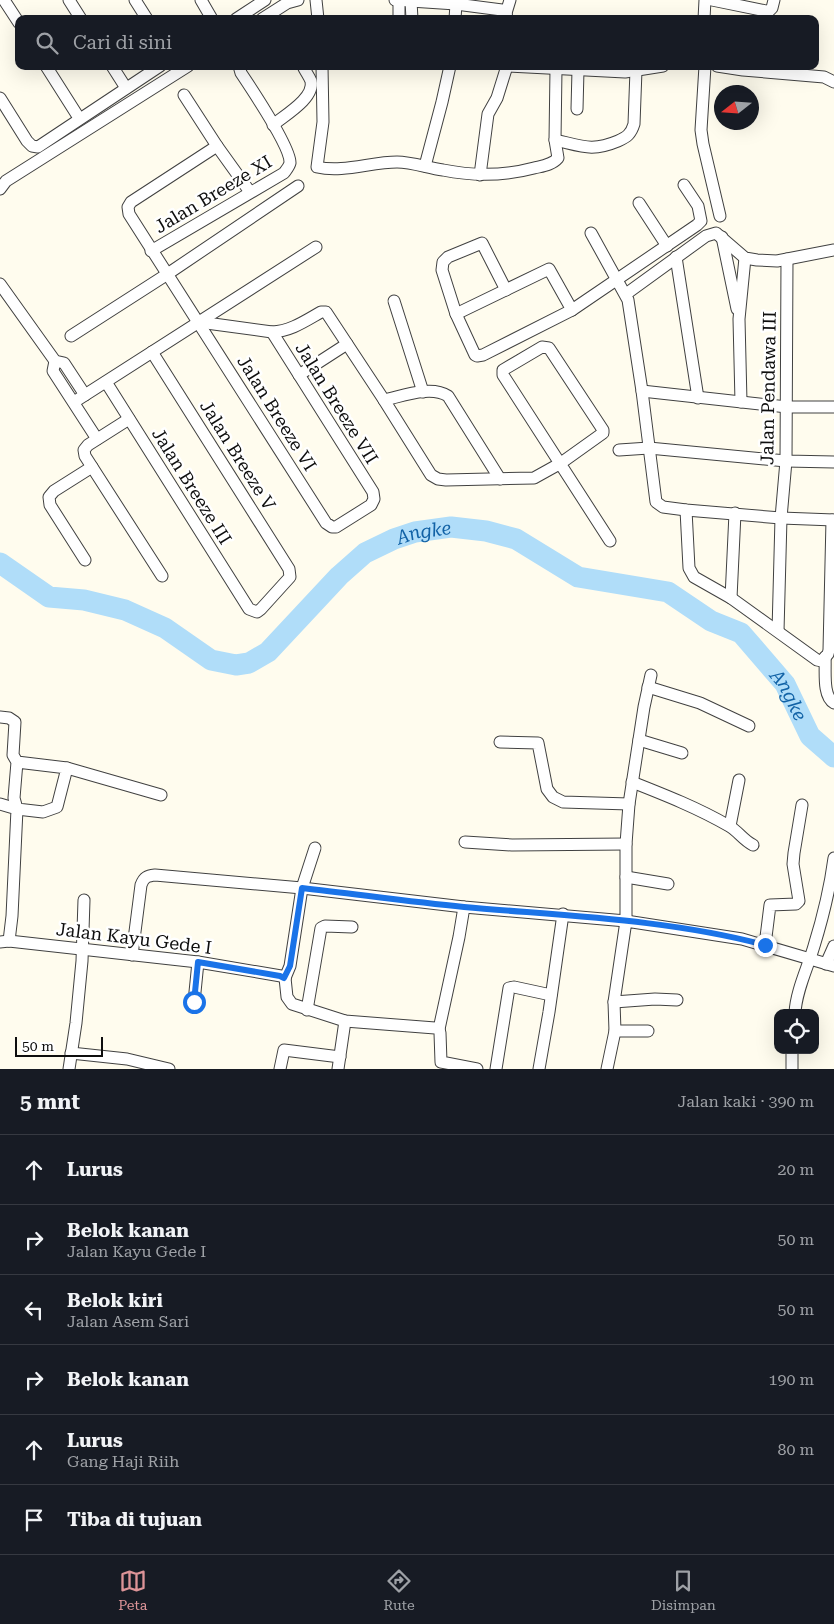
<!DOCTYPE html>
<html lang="id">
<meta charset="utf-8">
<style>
body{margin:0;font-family:"Roboto Serif",serif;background:#242831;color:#f1f3f6}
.controls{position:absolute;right:15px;bottom:15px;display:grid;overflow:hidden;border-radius:10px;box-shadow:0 5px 20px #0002}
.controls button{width:45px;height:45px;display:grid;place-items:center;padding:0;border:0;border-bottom:1px solid #363941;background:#171b24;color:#f1f3f6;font:25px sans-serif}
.compass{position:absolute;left:714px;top:85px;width:45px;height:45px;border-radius:50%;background:#171b24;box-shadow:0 5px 20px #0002;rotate:253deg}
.scale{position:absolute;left:15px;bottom:12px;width:88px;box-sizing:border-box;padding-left:5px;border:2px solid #0e0e0e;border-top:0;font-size:14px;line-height:18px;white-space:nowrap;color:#0e0e0e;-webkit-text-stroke:4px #fff;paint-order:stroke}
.stop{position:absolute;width:15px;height:15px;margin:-11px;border:4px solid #1a73e8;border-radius:50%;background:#fff}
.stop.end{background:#1a73e8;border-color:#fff;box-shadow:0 1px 5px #0008}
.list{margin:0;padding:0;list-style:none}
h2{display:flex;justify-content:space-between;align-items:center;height:65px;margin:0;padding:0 20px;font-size:21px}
h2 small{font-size:16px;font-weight:400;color:#9ea1a6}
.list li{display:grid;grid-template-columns:32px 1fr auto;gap:15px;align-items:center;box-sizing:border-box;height:70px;padding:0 20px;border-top:1px solid #363941}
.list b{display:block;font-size:19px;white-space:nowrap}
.list p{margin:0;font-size:16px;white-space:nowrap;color:#9ea1a6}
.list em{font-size:16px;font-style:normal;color:#9ea1a6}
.icon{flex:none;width:28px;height:28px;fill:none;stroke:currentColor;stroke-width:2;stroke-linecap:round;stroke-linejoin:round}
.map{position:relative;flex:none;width:834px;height:1069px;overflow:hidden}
.search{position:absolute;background:#171b24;box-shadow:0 5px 20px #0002;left:15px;right:15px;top:15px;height:55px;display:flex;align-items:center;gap:12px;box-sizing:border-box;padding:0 18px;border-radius:10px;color:#9ea1a6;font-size:19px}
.sheet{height:485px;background:#171b24}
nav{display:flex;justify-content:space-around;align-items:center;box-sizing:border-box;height:70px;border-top:1px solid #363941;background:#171b24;font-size:14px;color:#9ea1a6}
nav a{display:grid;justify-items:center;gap:2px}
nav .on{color:#dd9498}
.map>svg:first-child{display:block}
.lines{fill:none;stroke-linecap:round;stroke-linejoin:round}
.river{stroke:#b0ddf9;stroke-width:21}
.street-casing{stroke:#414141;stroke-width:13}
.street{stroke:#fff;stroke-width:11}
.route{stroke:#1a73e8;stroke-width:6}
.labels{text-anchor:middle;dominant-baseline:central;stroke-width:5;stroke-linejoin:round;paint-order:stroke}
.street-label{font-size:18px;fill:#0e0e0e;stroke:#fff}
.water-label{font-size:19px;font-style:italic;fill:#1162a6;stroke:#fff}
</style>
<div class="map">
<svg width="834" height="1069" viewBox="0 0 834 1069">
<rect width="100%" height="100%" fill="#fffcee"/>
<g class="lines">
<path class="river" id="s1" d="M0 563 49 597 84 600 125 610 165 628 211 660 236 665 249 663 268 652 339 576 365 553 394 539 415 532 451 527 486 531 516 539 578 577 668 592 711 621 741 633 785 684 810 736 834 757"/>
<g class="street-casing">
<g id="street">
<path d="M4 0 19 23"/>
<path d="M69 0 81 19"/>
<path d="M135 0 147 19"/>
<path d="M201 0 212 19"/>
<path d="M316 0 318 19"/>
<path d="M395 0 456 4 502 10 506 13 507 19"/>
<path d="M712 0 766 11H769L772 8 774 0"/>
<path d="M411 1 412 19"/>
<path d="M506 13 510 0"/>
<path d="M236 19 265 0"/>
<path d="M262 19 287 3 298 0"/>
<path d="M399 19V0"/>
<path d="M455 19 456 4"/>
<path d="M704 19 705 0"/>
<path d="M46 66 79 118"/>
<path d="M112 66 126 88"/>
<path d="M322 66 323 122 317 167C343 173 371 162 397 162 412 162 428 168 443 170 473 176 504 176 534 168 542 166 552 165 558 158L555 140 556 69"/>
<path d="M508 66 625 72 663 66"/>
<path d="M705 66 701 130 703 144 720 216"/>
<path d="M717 66 743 70 824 77 834 82"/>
<path d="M184 95 217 146 250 192"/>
<path d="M0 98 27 141 32 146 38 147 160 66"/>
<path d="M577 109 578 70"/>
<path d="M273 125C285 115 315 98 311 81 309 76 305 71 303 66"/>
<path d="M555 140C582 146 592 152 618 141 627 137 631 134 634 124L636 70"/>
<path d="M217 146 131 202 128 207 129 214 326 523 332 527H336L371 505 374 499 373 492 272 332"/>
<path d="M425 166 442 102 450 66"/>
<path d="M480 175 488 114 497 98 507 66"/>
<path d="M0 189 6 181 188 66"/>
<path d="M639 203 667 246"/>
<path d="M591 233 628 300 642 391 656 502 663 507 686 510 781 518 834 520"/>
<path d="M722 237 737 309"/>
<path d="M151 251 284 173C286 170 289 167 290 163 291 148 251 88 241 73L239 66"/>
<path d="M676 257 698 398"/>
<path d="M0 284 55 361 64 363 85 395"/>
<path d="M506 290 482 243 448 257 443 262 442 270 456 314 475 355 477 356 483 355 572 310 697 225 701 221 698 206 684 185"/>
<path d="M626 294 706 236 716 233 745 258 757 260 777 261 834 250"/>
<path d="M394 301 423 392"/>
<path d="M456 314 549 269 572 310"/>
<path d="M199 322 272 332C291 331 305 321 321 312H326L384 400 431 475 438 479 446 480 534 478 561 463 603 433V430L549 348 542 347 503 370V375L610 541"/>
<path d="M71 336 166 275 298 186"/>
<path d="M55 361 53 371 97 439"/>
<path d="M299 375 347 344"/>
<path d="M106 382 249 609 257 612 261 609 290 577 289 569 152 352"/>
<path d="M642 391 787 407H834"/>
<path d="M384 400C403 396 431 385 448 396L500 479"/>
<path d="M74 402 316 247"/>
<path d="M741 402 739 319 745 258"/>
<path d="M129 419 88 445 84 450 85 456 162 576"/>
<path d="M619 450 649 448 786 461 834 462"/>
<path d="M686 510 689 568 694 577 731 598 817 660 822 661 828 654 829 650 832 520"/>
<path d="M85 560 50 505 49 497 54 491 92 467"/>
<path d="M731 598 735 513"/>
<path d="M778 631 781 518 786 461 787 259"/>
<path d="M825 657C826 670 822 696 834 703"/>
<path d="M648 687 700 703 749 726"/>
<path d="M0 717 9 718 15 722 13 755 17 762 67 768 57 807 43 812 17 809 14 798 17 762"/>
<path d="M639 740 682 753"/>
<path d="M500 742 538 743 547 789 553 797 563 802 629 804"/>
<path d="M67 768 161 795"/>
<path d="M632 782C665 795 698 808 729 826 738 831 743 840 753 845"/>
<path d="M0 804 17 809 12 916 9 941"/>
<path d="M730 826 739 780"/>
<path d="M465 842 512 845 626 844"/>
<path d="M626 877 668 884"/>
<path d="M0 942 9 941 198 962 281 976 285 978"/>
<path d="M765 945 770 905 796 904 799 901 793 864 794 853 802 805"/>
<path d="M132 955 141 885C144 877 147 876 155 875L302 888 464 907 626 921V844L629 804 644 707 651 675"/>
<path d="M826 964 834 946"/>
<path d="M285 978 287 997 292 1004 345 1021 435 1028 439 1029 440 1033 441 1062 477 1069"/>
<path d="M285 978 290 966 302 888 315 848"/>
<path d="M194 1002 198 962"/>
<path d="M614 1002 655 999 677 1000"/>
<path d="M307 1010 321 928 325 926 352 927"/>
<path d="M795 1013C796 991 808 967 814 946 823 917 830 888 834 858"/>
<path d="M439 1029 459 937 464 907"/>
<path d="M615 1031H648"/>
<path d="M71 1053 127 1059 169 1069"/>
<path d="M69 1069 76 1023 82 961 84 900"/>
<path d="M280 1069 284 1050 340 1057"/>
<path d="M338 1069 345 1021"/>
<path d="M496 1069 509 988 514 987 551 995"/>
<path d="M539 1069 549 1012 563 914"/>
<path d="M607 1069 615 1031 614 1002 626 921 742 939 834 966"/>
<path d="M792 1069V1050"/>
</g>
</g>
<use href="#street" class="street"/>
</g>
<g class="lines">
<path class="route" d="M194 1002 198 962 280 976 284 978 290 966 302 888C356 894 410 902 464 907 565 916 667 919 765 945"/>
</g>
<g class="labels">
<g class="street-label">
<text transform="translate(213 194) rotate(-31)">Jalan Breeze XI</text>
<text transform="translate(768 388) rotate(-89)">Jalan Pendawa III</text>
<text transform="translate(337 403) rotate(58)">Jalan Breeze VII</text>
<text transform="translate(277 413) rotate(58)">Jalan Breeze VI</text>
<text transform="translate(238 455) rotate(58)">Jalan Breeze V</text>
<text transform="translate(192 486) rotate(58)">Jalan Breeze III</text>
<text transform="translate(134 938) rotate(7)">Jalan Kayu Gede I</text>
</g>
<g class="water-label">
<text stroke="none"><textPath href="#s1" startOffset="499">Angke</textPath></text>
<text stroke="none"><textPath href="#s1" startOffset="920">Angke</textPath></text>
</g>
</g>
</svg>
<div class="controls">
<button><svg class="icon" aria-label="locate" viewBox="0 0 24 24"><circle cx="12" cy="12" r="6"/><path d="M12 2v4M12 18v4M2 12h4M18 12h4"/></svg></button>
</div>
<svg class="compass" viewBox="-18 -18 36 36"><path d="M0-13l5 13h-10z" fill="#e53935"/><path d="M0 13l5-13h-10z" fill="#9ea1a6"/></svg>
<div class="scale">50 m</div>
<div class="stop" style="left:194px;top:1002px"></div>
<div class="stop end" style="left:765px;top:945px"></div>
<div class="search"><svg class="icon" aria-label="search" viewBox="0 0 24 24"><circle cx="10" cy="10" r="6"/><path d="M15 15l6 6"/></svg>Cari di sini</div>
</div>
<section class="sheet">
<h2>5 mnt<small>Jalan kaki · 390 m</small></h2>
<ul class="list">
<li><svg class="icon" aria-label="ahead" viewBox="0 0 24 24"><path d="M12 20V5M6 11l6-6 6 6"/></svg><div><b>Lurus</b></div><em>20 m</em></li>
<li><svg class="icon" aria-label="right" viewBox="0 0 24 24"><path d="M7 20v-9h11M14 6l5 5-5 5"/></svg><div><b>Belok kanan</b><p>Jalan Kayu Gede I</p></div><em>50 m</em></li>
<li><svg class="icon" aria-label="left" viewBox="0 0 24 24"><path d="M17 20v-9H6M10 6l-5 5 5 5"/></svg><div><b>Belok kiri</b><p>Jalan Asem Sari</p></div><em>50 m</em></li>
<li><svg class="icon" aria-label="right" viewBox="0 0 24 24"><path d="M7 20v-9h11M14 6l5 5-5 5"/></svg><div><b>Belok kanan</b></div><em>190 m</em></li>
<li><svg class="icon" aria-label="ahead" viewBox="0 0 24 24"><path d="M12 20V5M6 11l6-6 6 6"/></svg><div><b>Lurus</b><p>Gang Haji Riih</p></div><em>80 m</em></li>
<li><svg class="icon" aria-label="arrive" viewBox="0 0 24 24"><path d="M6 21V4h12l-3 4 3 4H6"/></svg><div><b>Tiba di tujuan</b></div></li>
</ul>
</section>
<nav>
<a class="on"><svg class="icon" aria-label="map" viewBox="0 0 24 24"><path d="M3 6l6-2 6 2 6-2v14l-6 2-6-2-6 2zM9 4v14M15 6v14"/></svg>Peta</a>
<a><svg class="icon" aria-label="directions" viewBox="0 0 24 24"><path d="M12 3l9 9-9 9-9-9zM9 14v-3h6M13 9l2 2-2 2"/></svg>Rute</a>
<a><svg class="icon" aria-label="saved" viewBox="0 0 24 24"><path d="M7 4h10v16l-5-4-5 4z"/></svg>Disimpan</a>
</nav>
